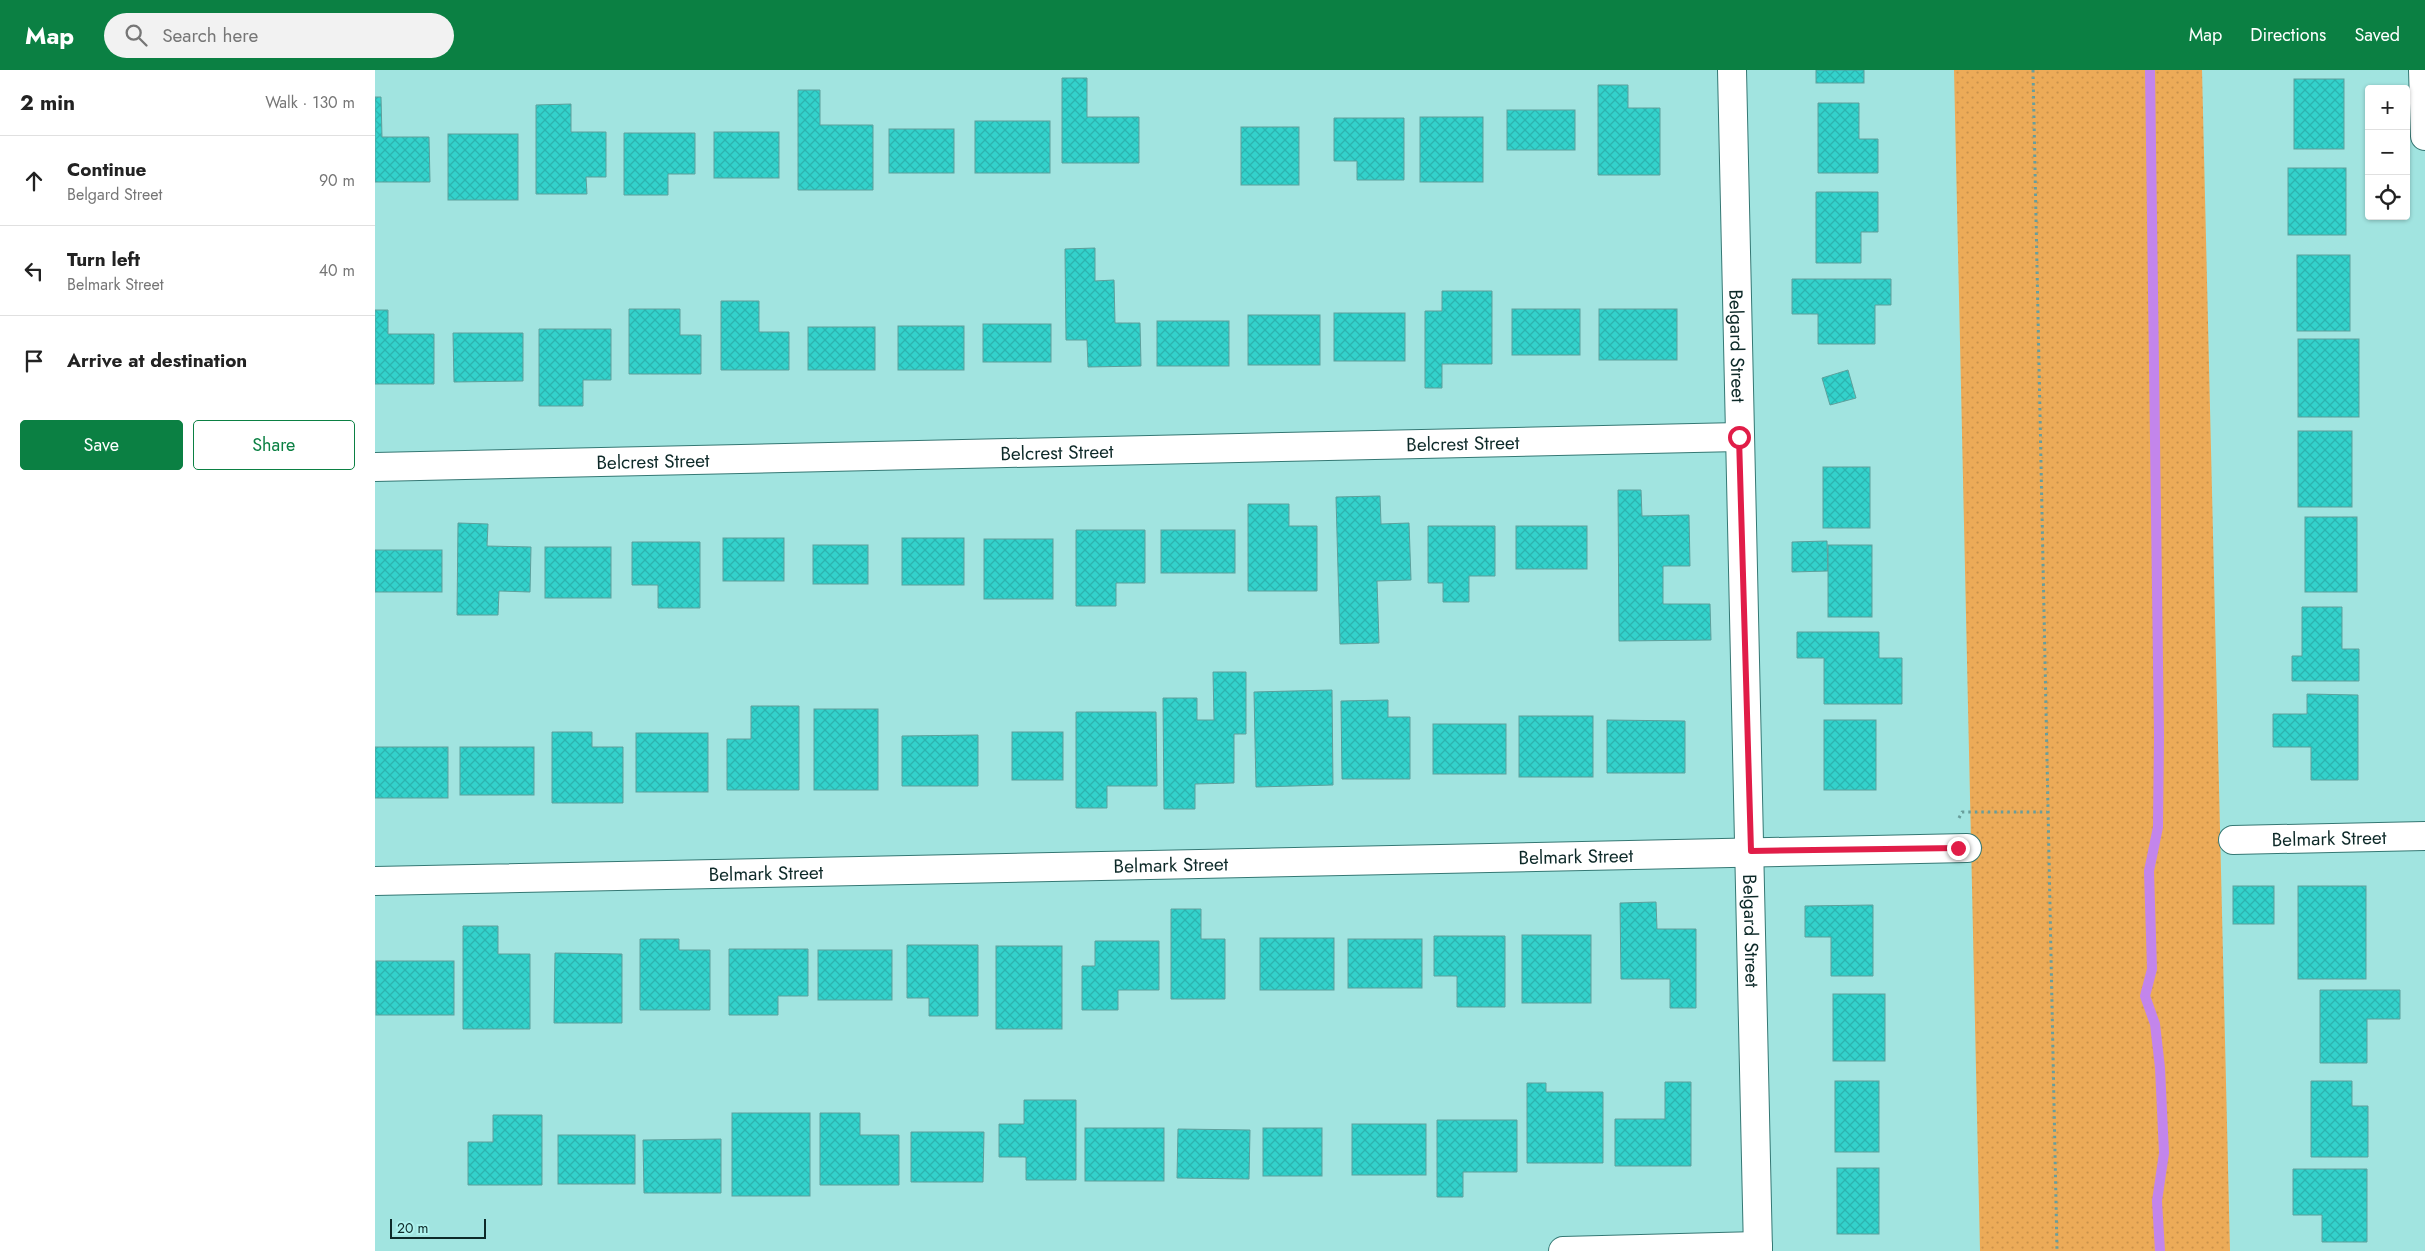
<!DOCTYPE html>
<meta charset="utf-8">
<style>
body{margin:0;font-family:Jost,sans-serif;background:#f2f2f2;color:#222}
.controls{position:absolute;right:15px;top:15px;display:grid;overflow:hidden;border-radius:5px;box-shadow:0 1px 4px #0004}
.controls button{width:45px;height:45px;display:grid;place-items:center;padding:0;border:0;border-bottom:1px solid #e0e0e0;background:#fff;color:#222;font:25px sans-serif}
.scale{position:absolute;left:15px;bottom:12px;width:96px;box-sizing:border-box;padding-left:5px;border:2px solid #0d2928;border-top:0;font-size:14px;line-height:18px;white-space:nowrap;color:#0d2928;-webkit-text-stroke:4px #aef2ed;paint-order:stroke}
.stop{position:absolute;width:15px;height:15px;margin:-11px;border:4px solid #e11d48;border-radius:50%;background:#fff}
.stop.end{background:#e11d48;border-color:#fff;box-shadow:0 1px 5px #0008}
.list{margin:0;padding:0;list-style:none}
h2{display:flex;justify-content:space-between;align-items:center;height:65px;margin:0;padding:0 20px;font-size:21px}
h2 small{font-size:16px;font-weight:400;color:#767676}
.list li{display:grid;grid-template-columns:32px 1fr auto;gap:15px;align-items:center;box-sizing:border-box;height:90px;padding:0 20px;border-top:1px solid #e0e0e0}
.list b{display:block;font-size:19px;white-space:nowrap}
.list p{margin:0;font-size:16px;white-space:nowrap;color:#767676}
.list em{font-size:16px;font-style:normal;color:#767676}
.actions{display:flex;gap:10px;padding:15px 20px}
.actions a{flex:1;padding:11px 0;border:1px solid #0b8043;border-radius:5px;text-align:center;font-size:18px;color:#0b8043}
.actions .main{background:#0b8043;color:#fff}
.icon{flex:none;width:28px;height:28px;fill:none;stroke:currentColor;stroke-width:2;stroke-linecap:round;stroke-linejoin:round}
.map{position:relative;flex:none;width:2050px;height:1181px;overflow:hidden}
header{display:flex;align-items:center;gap:30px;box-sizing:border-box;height:70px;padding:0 25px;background:#0b8043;color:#fff}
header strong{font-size:24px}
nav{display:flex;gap:28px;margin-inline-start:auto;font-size:18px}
.search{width:350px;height:45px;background:#f2f2f2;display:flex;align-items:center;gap:12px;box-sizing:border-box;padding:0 18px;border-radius:28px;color:#767676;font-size:19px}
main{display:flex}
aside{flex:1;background:#fff}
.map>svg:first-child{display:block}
.grass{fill:url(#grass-dots)}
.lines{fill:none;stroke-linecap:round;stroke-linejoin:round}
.stream{stroke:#c385eb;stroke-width:10}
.building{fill:url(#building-cross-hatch);stroke:#5ea09c}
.minor-casing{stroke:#357874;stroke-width:30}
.path{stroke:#699e9b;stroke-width:3;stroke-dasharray:2.5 4;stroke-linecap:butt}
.minor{stroke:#fff;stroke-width:28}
.route{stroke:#e11d48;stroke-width:6}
.labels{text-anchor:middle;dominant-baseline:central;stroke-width:4;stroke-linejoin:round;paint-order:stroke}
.street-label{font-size:19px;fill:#0d2928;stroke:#aef2ed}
</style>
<header>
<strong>Map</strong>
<div class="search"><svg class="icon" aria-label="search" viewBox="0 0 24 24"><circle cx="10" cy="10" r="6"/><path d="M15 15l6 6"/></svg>Search here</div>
<nav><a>Map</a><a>Directions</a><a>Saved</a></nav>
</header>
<main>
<aside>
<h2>2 min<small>Walk · 130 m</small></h2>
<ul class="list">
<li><svg class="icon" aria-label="ahead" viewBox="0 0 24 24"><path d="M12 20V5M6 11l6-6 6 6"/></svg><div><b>Continue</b><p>Belgard Street</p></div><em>90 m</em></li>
<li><svg class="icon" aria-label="left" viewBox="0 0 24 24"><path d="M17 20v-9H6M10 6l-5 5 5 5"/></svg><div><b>Turn left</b><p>Belmark Street</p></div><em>40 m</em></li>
<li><svg class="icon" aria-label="arrive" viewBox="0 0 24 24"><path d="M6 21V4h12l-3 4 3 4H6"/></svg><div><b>Arrive at destination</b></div></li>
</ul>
<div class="actions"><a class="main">Save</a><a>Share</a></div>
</aside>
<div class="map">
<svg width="2050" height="1181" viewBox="0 0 2050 1181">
<defs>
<pattern id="grass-dots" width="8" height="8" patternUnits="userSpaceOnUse" patternTransform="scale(1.25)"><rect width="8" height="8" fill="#ecab58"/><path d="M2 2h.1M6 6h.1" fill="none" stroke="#c9934d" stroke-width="1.8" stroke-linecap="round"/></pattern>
<pattern id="building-cross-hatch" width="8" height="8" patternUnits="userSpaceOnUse" patternTransform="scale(1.25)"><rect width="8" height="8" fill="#33d2cc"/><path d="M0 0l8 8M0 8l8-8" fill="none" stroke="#2cb4af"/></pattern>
</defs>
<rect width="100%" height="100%" fill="#a1e4e0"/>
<path class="grass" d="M1579 0H1827L1855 1181H1605Z"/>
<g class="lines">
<path class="stream" d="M1775 0 1784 666 1783 757 1774 801 1777 899 1770 926 1780 954 1785 998 1789 1083 1782 1131 1785 1181"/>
</g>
<g class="building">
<rect x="1441" y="0" width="48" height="13"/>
<path d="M687 8H712V47H764V93H687Z"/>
<rect x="1919" y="9" width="50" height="70"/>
<path d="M1223 15H1253V38H1285V105H1223Z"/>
<path d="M423 20H445V55H498V120H423Z"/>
<path d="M0 27H6L7 67H54L55 112H0Z"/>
<path d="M1443 33H1484V69H1503V103H1443Z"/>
<path d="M196 34V62H231V107H211L212 124H161V35Z"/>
<rect x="1132" y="40" width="68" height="40"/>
<rect x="1045" y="47" width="63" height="65"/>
<path d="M959 48H1029V110H982V91H959Z"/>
<rect x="600" y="51" width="75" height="52"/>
<rect x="866" y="57" width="58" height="58"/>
<rect x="514" y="59" width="65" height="44"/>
<rect x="339" y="62" width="65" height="46"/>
<path d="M249 63H320V104H293V125H249Z"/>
<rect x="73" y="64" width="70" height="66"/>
<rect x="1913" y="98" width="58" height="67"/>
<path d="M1441 122H1503V162H1486V193H1441Z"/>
<path d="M720 178V211L739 210 740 253H765L766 296 713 297 712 270H691L690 179Z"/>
<rect x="1922" y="185" width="53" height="76"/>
<path d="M1417 209H1516V235H1500V274H1443V244H1417Z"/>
<path d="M1067 221H1117V294H1067V318H1050V241H1067Z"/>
<path d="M346 231H384V262H414V300H346Z"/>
<path d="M254 239H305V265H326V304H254Z"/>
<rect x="1137" y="239" width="68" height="46"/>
<rect x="1224" y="239" width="78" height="51"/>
<path d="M0 240H13V264H59V314H0Z"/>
<rect x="959" y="243" width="71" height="48"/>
<rect x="873" y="245" width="72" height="50"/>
<rect x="782" y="251" width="72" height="45"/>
<rect x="608" y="254" width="68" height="38"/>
<rect x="523" y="256" width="66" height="44"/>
<rect x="433" y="257" width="67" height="43"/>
<path d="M164 259H236V310H208V336H164Z"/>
<path d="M78 263H148V311L79 312Z"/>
<rect x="1923" y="269" width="61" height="78"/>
<path d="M1473 300 1481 328 1455 335 1447 308Z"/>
<rect x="1923" y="361" width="54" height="76"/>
<rect x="1448" y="397" width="47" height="61"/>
<path d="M1243 420H1266L1267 446 1314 445 1315 496H1288V534H1335L1336 570 1244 571Z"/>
<path d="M1005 426 1006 454 1034 453 1036 510 1002 511 1004 573 965 574 961 427Z"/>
<path d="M873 434H914V456H942V521H873Z"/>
<rect x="1930" y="447" width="52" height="75"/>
<path d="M83 453 113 454 112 476 156 477 155 522 124 521 123 545H82Z"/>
<path d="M1053 456H1120V506H1094V532H1068V513H1053Z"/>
<rect x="1141" y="456" width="71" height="43"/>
<path d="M701 460H770V513H741V536H701Z"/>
<rect x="786" y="460" width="74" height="43"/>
<rect x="348" y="468" width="61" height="43"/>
<rect x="527" y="468" width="62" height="47"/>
<rect x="609" y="469" width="69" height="60"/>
<path d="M1452 471 1453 501 1417 502V472Z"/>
<path d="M257 472H325V538H283V515H257Z"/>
<rect x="438" y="475" width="55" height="39"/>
<rect x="1453" y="475" width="44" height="72"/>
<rect x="170" y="477" width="66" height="51"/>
<rect x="0" y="480" width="67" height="42"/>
<path d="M1927 537H1967V579H1984V611H1917V586H1927Z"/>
<path d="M1422 562H1504V588H1527V634H1449V588H1422Z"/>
<path d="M838 602H871V664H859V713L820 714V739H789L788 628H822V650H839Z"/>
<path d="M957 620 958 715 881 717 879 622Z"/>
<path d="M1932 624 1983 625V710H1936V677H1898V644H1932Z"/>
<path d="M1013 630V647H1035V709H967L966 631Z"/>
<path d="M376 636H424V720H352V669H376Z"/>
<rect x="439" y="639" width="64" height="81"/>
<path d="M701 642H781L782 716H732V738H701Z"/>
<rect x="1144" y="646" width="74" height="61"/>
<path d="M1232 650 1310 651V703H1232Z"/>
<rect x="1449" y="650" width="52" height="70"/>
<rect x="1058" y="654" width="73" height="50"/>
<path d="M177 662H217V677H248V733H177Z"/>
<rect x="637" y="662" width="51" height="48"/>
<rect x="261" y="663" width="72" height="59"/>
<path d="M603 665V716H527V666Z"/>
<rect x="0" y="677" width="73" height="51"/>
<rect x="85" y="677" width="74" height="48"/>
<rect x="1858" y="816" width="41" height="38"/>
<rect x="1923" y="816" width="68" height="93"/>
<path d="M1281 832 1282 859H1321V938H1295V909H1246L1245 833Z"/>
<path d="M1498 835V906H1456V867H1430V836Z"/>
<path d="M796 839H826V869H850V929H796Z"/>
<path d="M88 856H123V884H155V959H88Z"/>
<rect x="1147" y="865" width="69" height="68"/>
<path d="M1059 866H1130V937H1082V906H1059Z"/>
<rect x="885" y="868" width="74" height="52"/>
<path d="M265 869H304V880H335V940H265Z"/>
<rect x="973" y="869" width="74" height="49"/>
<path d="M720 871H784V920H743V940H707V896H720Z"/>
<path d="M532 875H603V946H554V928H532Z"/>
<rect x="621" y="876" width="66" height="83"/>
<path d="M354 879H433V926H403V945H354Z"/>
<rect x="443" y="880" width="74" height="50"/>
<path d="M180 883 247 884V953H179Z"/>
<rect x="1" y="891" width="78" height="54"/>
<path d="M1945 920H2025V949H1992V993H1945Z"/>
<rect x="1458" y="924" width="52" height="67"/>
<rect x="1460" y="1011" width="44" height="71"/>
<path d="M1936 1011H1977V1036H1993V1087H1936Z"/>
<path d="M1290 1012H1316V1096H1240V1049H1290Z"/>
<path d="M1152 1013H1171V1022H1228V1093H1152Z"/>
<path d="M649 1030H701V1110H651V1087H624V1054H649Z"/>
<rect x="357" y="1043" width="78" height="83"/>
<path d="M445 1043H485V1065H524V1115H445Z"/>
<path d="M118 1045H167V1115H93V1072H118Z"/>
<path d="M1062 1050H1142V1102H1088V1127H1062Z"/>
<rect x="977" y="1054" width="74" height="51"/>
<rect x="710" y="1058" width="79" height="53"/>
<rect x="888" y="1058" width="59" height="48"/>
<path d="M803 1059 875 1060 874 1109 802 1108Z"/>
<path d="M536 1062H609L608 1112H536Z"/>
<rect x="183" y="1065" width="77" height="49"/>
<path d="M346 1069V1123H269L268 1070Z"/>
<rect x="1462" y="1098" width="42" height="66"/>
<path d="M1918 1099H1992V1172H1947V1145H1918Z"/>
</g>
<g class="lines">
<g class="minor-casing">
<g id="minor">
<path id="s1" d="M1357 0C1364 394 1376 787 1383 1181"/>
<path d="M2048 0 2050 66"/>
<path id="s2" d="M0 397 1364 367"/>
<path id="s3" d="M1858 770 2050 766"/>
<path id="s4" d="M0 811 1592 778"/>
<path d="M1188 1181 1383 1176"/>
</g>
</g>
<g class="path">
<path d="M1658 0 1682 1181"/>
<path d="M1584 748 1587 742H1672"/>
</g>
<use href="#minor" class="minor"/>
</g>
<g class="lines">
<path class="route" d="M1364 367 1376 781 1583 778"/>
</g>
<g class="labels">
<g class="street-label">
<text stroke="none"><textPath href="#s1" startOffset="276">Belgard Street</textPath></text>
<text stroke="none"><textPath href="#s2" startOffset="1088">Belcrest Street</textPath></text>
<text stroke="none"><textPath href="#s2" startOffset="682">Belcrest Street</textPath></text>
<text stroke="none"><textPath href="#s2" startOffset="278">Belcrest Street</textPath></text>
<text stroke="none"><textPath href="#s3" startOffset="96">Belmark Street</textPath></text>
<text stroke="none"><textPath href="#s4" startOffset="1201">Belmark Street</textPath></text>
<text stroke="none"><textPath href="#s4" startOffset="796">Belmark Street</textPath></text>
<text stroke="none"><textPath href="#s4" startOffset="391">Belmark Street</textPath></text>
<text stroke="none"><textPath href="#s1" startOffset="861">Belgard Street</textPath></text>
</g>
</g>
</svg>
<div class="controls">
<button>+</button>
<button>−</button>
<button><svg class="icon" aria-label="locate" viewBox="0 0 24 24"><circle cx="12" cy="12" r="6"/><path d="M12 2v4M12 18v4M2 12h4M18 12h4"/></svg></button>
</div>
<div class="scale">20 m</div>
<div class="stop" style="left:1364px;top:367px"></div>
<div class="stop end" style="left:1583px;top:778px"></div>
</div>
</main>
